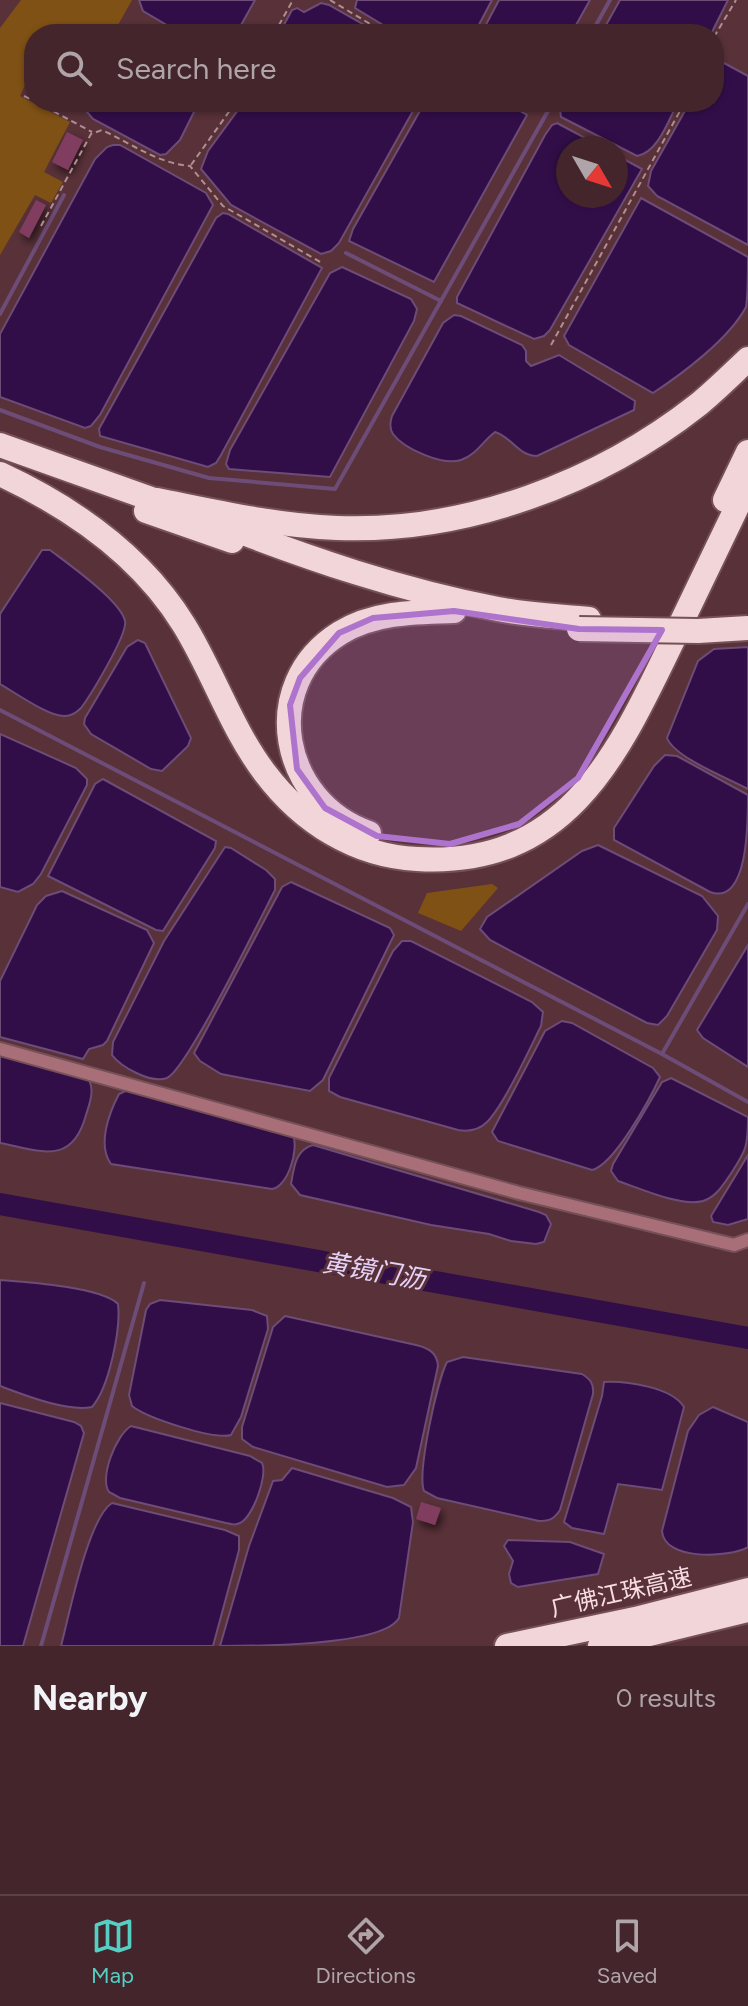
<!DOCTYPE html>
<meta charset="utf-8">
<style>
body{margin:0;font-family:Figtree,"Noto Sans SC",sans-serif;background:#4a2d33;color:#f1f3f6}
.compass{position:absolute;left:556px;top:136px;width:72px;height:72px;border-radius:50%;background:#43252b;box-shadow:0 2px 6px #0004;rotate:129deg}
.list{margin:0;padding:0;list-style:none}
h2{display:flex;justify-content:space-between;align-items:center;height:104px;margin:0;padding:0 32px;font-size:34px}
h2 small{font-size:26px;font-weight:400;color:#afa5a9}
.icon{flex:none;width:44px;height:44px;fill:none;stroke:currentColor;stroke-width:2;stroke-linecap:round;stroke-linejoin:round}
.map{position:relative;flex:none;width:748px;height:1646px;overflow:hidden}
.search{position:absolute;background:#43252b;box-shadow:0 2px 6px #0004;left:24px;right:24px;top:24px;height:88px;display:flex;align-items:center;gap:20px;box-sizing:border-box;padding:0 28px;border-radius:32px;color:#afa5a9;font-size:30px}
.sheet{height:248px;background:#43252b}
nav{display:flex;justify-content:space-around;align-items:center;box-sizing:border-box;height:112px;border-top:2px solid #5b4247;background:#43252b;font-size:22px;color:#afa5a9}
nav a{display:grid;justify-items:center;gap:4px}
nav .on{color:#55cec4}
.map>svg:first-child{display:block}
.green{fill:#7f5114}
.water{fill:#320e49;stroke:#6d4c77;stroke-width:2}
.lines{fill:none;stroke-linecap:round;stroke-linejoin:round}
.stream{stroke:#6d4c77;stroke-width:4}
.river{stroke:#320e49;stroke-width:22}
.building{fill:#813c61;filter:url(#shadow)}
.street-casing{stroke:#755057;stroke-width:16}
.highway-casing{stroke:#755057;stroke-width:28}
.path{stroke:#af8e94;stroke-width:2;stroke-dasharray:6 4;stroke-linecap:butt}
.street{stroke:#a96f79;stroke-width:12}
.highway{stroke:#f2d5d9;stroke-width:24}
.highway-bridge-casing{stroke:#755057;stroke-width:28;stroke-linecap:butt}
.highway-bridge{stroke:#f2d5d9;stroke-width:24}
.marked{fill:#ad73cd;fill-opacity:0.2;stroke:#ad73cd;stroke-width:6;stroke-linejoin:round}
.labels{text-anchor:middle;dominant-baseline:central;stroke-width:6;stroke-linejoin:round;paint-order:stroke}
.street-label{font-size:24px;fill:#f7dde1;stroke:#593139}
.water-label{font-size:26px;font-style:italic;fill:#e5d2f7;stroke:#593139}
</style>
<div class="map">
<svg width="748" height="1646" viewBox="0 0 748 1646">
<defs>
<filter id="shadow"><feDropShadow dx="3" dy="5" stdDeviation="4" flood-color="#0009"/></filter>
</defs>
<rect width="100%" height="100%" fill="#593139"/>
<g class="green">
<path d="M21 0H132L113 34H34V84L27 81 20 96 70 122 44 172 63 182 51 203 35 195 0 255V28Z"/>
<path d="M492 884 498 888 461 931 418 913 427 893Z"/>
</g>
<g class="water">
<path d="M139 0H255L236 34H182L143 11Z"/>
<path d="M357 0H492L474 34H398L355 8Z"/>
<path d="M499 0H590L571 34H481Z"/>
<path d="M620 0H728L711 34H601Z"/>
<path d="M321 3 329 5 380 34H279L292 10 297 8 304 12Z"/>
<path d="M724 63 748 76V245L657 196 648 186 651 171 690 102H714V64Z"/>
<path d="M84 102H199L180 140 166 154 160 155 93 119 87 112Z"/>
<path d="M244 102H418L339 243 331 251 321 254 231 205 201 169 208 151Z"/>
<path d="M425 102H505L527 115 434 282 349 241 353 229Z"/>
<path d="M563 102H678C669 119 658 153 637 156L561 117 560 109Z"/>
<path d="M557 123 604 148H568V196H616V155L642 169 550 330 544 336 534 339 457 303V297L545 135 552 125Z"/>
<path d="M113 145H120L206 193 213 205 100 415 91 426 85 428 0 397V334L95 159 107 147Z"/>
<path d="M641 198 748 257C748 271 748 296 746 307 729 339 682 374 653 393L569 345 564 336Z"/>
<path d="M223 213 228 214 322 268 221 455 216 463 208 467 100 436 99 429 216 218Z"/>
<path d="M342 267 411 299 417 309 414 321 330 477 229 469 226 464 230 450 330 273Z"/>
<path d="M454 315 461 316 522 345 526 351V361L531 366 559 355 635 401 634 410 537 456C518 456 512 437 495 432 483 441 476 455 461 460 443 466 404 449 393 434 389 428 390 422 392 416L443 323Z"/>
<path d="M42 550H50C67 563 121 601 125 621 128 634 90 696 81 708 77 712 72 716 65 716 49 717 16 693 0 684V614Z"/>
<path d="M138 640 145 643 191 738 188 746 162 771 151 769 91 734 84 724 85 718 127 647Z"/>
<path d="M748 647V789C728 778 675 758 667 738L698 661 714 649Z"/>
<path d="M0 734 76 768 87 779V785L41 874 33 884 18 892 0 887Z"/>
<path d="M665 755 677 756 748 795C748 824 748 906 710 892L614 840V828L654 766Z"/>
<path d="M103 779 216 841 215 848 163 931 156 930 48 876 95 784Z"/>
<path d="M598 845 702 896 718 916 717 930 667 1016 658 1025 647 1023 490 940 480 929 487 917 582 851Z"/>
<path d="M225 847 231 848 266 870 275 879V890C260 919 187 1069 167 1078 151 1084 121 1067 112 1055L113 1042 164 941Z"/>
<path d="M291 882 390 928 394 935 323 1080 310 1091 221 1074 200 1061 194 1053 282 887Z"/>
<path d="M62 891 147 930 154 943 107 1041 103 1045 89 1049 83 1059 0 1037V981L37 905 46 896Z"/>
<path d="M402 941H411L532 1002 543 1012 541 1026C529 1050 504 1105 487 1122 479 1130 470 1132 458 1130L340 1097 329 1091V1078L393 951Z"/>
<path d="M748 945V1067L703 1038 697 1030Z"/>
<path d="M562 1021 572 1023 653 1068 660 1077C650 1099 614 1165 592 1170L498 1141 492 1132 545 1031Z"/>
<path d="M0 1051 88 1078C95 1090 90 1102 86 1115 72 1166 41 1151 0 1143Z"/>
<path d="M671 1078 748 1117C748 1148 746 1150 730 1175 723 1185 716 1197 703 1201 681 1207 639 1188 618 1181L611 1171 613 1164 662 1082Z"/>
<path d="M130 1089 293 1135C299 1149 288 1187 272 1189L111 1164C97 1145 109 1113 119 1094Z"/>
<path d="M313 1145 539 1212 546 1215 551 1224 544 1242 536 1244 511 1241 489 1234 431 1225 300 1195 291 1184C294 1168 295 1150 313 1145Z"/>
<path d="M748 1155V1219L728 1225 713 1222 711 1216Z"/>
<path d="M0 1280C26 1282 101 1287 118 1304 121 1329 109 1388 92 1407 67 1412 24 1395 0 1386Z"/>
<path d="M160 1300 252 1310 267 1316 268 1329 241 1417 231 1435C214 1440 147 1418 132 1406L129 1395 146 1310 150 1304Z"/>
<path d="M285 1316 416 1345C428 1348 437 1352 438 1366L416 1468 404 1485 387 1487 253 1447 242 1439V1427L273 1327Z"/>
<path d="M463 1357 582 1374C590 1379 594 1383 593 1394L560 1510C554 1519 550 1521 539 1521L437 1498 424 1491C417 1473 437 1381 447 1362Z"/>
<path d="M604 1382C626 1381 672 1387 684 1407L662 1490 618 1484 604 1534 572 1528 564 1522 602 1396Z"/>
<path d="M0 1403 74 1422 81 1426 84 1433 23 1646H0Z"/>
<path d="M713 1407 748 1422V1547C729 1558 664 1561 662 1531L688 1431 699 1415Z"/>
<path d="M131 1426 250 1456 262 1463C268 1475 253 1517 240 1523 234 1526 232 1524 226 1523L120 1498 109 1492C99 1478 116 1435 131 1426Z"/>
<path d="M292 1468 393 1498 411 1507 413 1522 399 1618C383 1646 256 1646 220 1646L249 1546 273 1481 282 1480Z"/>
<path d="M112 1503 225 1530 239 1536V1550L213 1646H61C69 1616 88 1518 112 1503Z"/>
<path d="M508 1540 570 1542 604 1554 598 1574 518 1587 511 1583 509 1574 513 1561 504 1546Z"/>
</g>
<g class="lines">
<g class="stream">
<path d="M591 34 610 0"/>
<path d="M346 253 441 301"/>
<path d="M0 314 64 195"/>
<path d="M0 410 100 447 209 478 335 489 553 102"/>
<path d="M0 710 662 1054 748 1102"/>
<path d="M662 1054 748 904"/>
<path d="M41 1646 144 1283"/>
</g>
<path class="river" d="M0 1204 748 1338"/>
</g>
<g class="building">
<path d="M67 132 83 140 68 170 52 162Z"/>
<path d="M36 200 46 205 29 238 19 232Z"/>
<path d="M421 1502 441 1508 435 1525 416 1519Z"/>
</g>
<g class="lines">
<g class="street-casing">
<path id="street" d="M0 1049 519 1193 734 1245 748 1240"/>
</g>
<g class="highway-casing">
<g id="highway">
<path d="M0 445 171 506"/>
<path d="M0 474C73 508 141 555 184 625 213 672 231 728 265 773 302 822 355 856 417 859 566 868 617 756 672 642 697 589 723 537 748 484"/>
<path d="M157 500C217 512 277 526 337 528 465 533 599 483 699 404 716 390 732 374 748 359"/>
<path d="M725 500 748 452"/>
<path d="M146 511 232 541"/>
<path d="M217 523C310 559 400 590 498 609 528 615 559 616 589 619"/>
<path d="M369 833C281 803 257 685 340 633 374 612 415 612 454 611"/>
<path d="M507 1646 635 1619 748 1590"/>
<path d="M600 1646 748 1610"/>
</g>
</g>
<g class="path">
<path d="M330 0 387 34"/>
<path d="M274 34 293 0"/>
<path d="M714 37 736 0"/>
<path d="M24 96 34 101"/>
<path d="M36 102 92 132"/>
<path d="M514 102 527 109"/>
<path d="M191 165 236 102"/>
<path d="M41 226 91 134 102 130C132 144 157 163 190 166L223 206 322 263"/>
<path d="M551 345 685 102"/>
</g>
<use href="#street" class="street"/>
<use href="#highway" class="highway"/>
<g class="highway-bridge-casing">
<path id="highway-bridge" d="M579 629 698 631 748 628"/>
</g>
<use href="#highway-bridge" class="highway-bridge"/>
</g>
<path class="marked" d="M454 611 579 629 662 630 578 778 519 824 450 844 377 836 325 808 297 769 290 705 300 678 339 633 373 618Z"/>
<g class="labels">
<g class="street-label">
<text transform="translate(621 1592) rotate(-13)">广佛江珠高速</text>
</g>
<g class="water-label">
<text transform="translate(374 1271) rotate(10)">黄镜门沥</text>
</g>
</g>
</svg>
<svg class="compass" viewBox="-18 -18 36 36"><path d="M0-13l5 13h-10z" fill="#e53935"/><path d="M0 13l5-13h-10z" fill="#afa5a9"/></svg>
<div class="search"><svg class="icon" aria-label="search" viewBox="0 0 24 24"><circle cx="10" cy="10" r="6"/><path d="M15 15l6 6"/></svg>Search here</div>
</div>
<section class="sheet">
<h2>Nearby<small>0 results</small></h2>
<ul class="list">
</ul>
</section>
<nav>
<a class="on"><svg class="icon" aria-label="map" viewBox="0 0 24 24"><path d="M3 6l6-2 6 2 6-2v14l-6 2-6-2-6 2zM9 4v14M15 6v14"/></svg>Map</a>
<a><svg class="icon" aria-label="directions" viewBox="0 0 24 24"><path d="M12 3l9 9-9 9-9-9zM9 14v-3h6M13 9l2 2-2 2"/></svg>Directions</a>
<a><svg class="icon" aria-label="saved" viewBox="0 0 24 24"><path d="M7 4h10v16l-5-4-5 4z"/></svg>Saved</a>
</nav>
